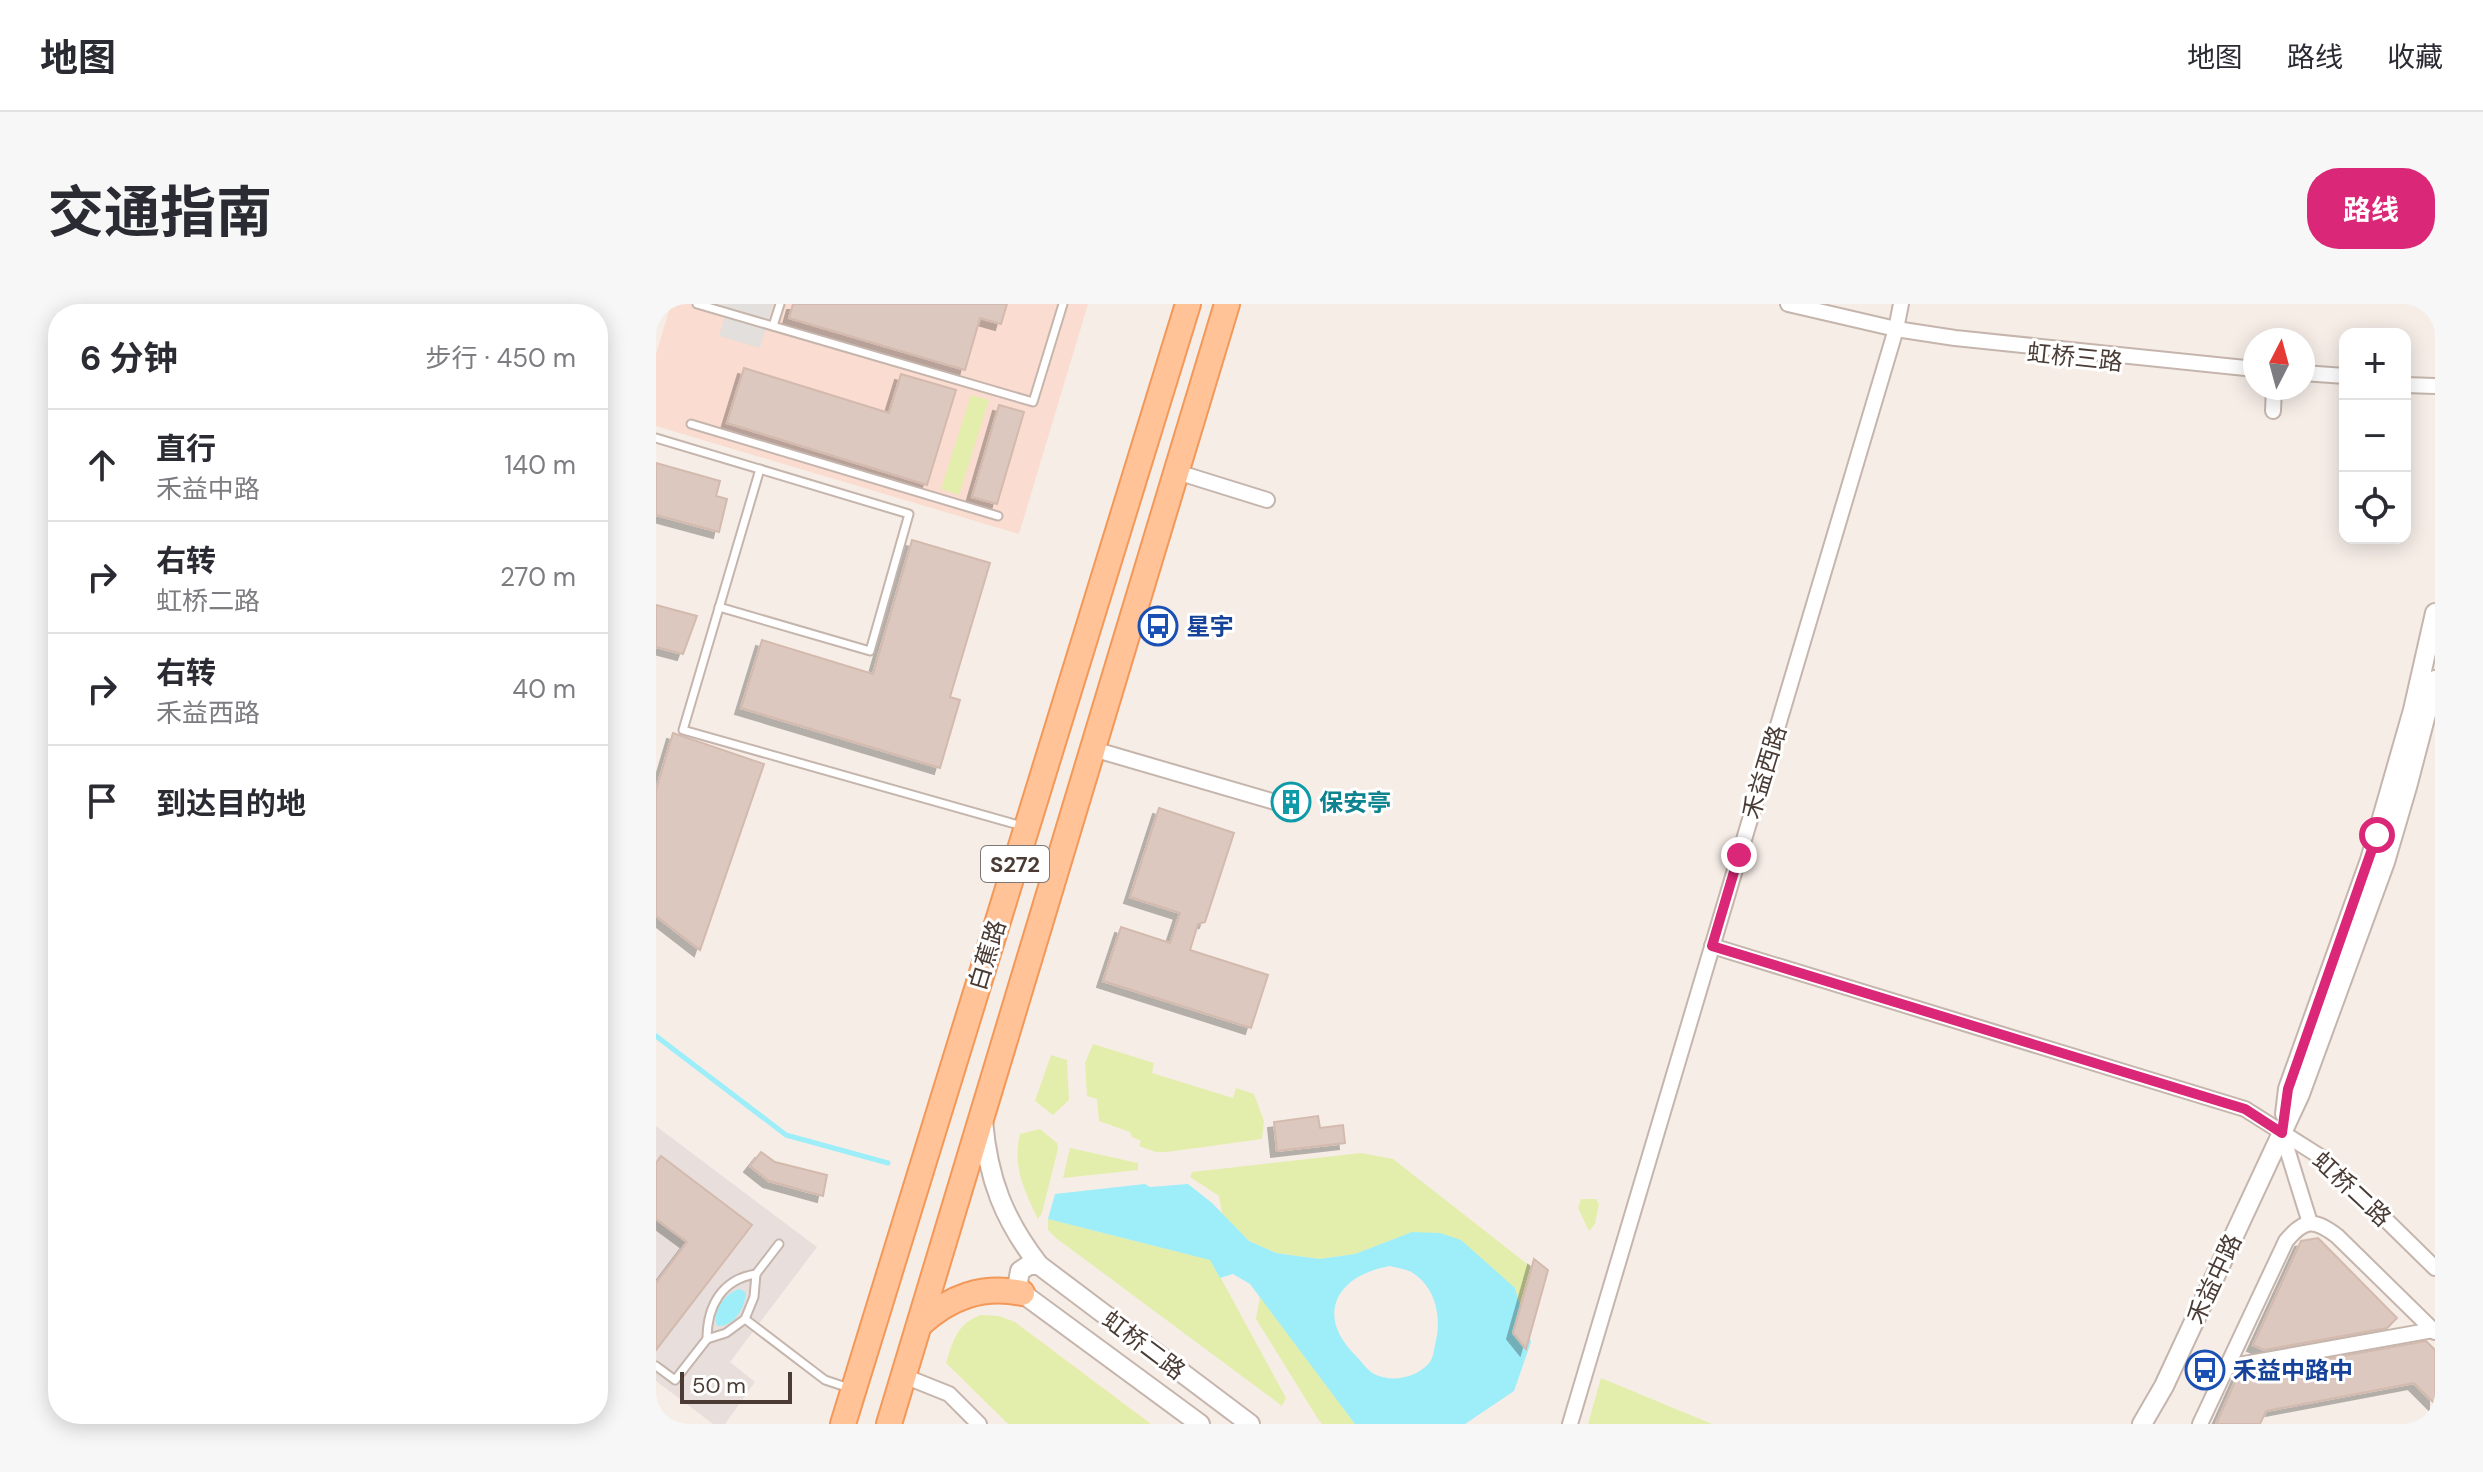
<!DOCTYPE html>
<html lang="zh">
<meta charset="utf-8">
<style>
body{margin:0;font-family:"DM Sans","Noto Sans SC",sans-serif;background:#f7f7f7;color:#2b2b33}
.controls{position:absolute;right:24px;top:24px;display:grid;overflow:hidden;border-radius:16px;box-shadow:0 4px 20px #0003}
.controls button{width:72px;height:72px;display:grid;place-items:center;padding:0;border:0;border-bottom:2px solid #e1e1e2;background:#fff;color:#2b2b33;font:40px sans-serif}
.compass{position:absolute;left:1587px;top:24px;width:72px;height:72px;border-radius:50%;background:#fff;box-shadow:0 4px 20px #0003;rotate:6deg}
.scale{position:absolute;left:24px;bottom:20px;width:112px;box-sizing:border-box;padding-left:8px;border:4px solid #4a3c35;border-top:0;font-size:22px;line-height:28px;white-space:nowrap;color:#4a3c35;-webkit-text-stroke:6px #fff;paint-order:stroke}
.stop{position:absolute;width:24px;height:24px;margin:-18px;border:6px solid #db2777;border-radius:50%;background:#fff}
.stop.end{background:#db2777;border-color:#fff;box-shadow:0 2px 8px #0008}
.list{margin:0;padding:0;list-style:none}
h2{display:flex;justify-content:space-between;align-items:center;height:104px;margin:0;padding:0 32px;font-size:34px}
h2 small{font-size:26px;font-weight:400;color:#7c7c81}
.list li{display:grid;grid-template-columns:52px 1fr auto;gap:24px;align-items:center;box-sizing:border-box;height:112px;padding:0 32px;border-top:2px solid #e1e1e2}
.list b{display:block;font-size:30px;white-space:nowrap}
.list p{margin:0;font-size:26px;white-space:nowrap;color:#7c7c81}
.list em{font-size:26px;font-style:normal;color:#7c7c81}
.icon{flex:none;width:44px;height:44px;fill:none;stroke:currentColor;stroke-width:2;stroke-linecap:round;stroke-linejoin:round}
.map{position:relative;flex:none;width:1779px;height:1120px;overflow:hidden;border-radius:32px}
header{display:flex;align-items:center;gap:48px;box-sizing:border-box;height:112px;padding:0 40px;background:#fff;border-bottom:2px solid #e1e1e2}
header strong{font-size:38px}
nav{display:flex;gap:44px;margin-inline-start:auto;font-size:28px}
.intro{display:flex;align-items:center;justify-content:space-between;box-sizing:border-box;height:192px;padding:0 48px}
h1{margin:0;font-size:56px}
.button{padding:20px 36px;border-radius:32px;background:#db2777;color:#fff;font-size:28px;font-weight:700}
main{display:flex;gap:48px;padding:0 48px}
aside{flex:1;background:#fff;border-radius:32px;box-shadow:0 4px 20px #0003}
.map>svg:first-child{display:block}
.commercial{fill:#fadcd0}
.industrial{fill:#e8dfdc}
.green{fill:#e4eeac}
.parking{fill:#e3dfdd}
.water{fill:#9deef9;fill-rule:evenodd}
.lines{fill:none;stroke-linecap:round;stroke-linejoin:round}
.stream{stroke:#9deef9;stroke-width:5}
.building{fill:#dcc8be;stroke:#d4baae;stroke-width:2;filter:url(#shadow)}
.service-casing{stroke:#c5b5ac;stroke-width:11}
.minor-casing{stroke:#c5b5ac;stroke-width:18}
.tertiary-casing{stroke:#c5b5ac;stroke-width:22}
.primary-casing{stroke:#f29859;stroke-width:28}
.service{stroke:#fff;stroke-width:7}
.minor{stroke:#fff;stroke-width:14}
.tertiary{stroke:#fff;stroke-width:18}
.primary{stroke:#ffc397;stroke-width:24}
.route{stroke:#db2777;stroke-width:10}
.labels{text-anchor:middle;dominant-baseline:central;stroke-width:6;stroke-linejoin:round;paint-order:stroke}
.shield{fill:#fff;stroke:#807672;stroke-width:2}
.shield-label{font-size:22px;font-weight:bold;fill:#4a3c35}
.street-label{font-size:24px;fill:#4a3c35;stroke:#fff}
.transit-label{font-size:24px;font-weight:bold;fill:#164399;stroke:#fff;text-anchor:start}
.culture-label{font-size:24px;font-weight:bold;fill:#0d838f;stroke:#fff;text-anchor:start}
</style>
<header>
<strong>地图</strong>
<nav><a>地图</a><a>路线</a><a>收藏</a></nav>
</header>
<div class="intro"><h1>交通指南</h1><a class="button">路线</a></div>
<main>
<aside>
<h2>6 分钟<small>步行 · 450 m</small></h2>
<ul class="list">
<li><svg class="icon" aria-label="ahead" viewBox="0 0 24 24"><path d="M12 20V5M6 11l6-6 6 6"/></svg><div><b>直行</b><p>禾益中路</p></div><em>140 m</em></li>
<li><svg class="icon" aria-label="right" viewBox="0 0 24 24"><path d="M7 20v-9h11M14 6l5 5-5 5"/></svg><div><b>右转</b><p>虹桥二路</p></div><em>270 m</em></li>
<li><svg class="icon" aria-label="right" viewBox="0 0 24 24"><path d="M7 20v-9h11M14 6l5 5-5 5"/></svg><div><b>右转</b><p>禾益西路</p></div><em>40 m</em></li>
<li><svg class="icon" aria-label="arrive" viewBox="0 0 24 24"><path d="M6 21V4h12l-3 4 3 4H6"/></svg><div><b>到达目的地</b></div></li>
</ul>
</aside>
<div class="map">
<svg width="1779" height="1120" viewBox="0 0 1779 1120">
<defs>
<filter id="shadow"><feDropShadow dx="-6" dy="6" stdDeviation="0" flood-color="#0004"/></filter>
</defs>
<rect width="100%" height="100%" fill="#f6ede7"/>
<path class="commercial" d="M15 0H432L363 230 0 122V50Z"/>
<path class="industrial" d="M0 822 161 943 74 1058 99 1078 69 1120H57L0 1077Z"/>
<g class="green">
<path d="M315 91 333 96 303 191 285 185Z"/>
<path d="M437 740 498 759 496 769 577 794 580 784 598 790 608 817 606 835 511 848H500L483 842 485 837 476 833 474 828 443 817 441 795 431 792 429 759Z"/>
<path d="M395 751 411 756 413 796 397 811 379 797Z"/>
<path d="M384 825 401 839 402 845 386 909 382 915C368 887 356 861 364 830Z"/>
<path d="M414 844 482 859V866L407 874Z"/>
<path d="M705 849 737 855 875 963 864 1003 859 984 757 928 699 950 663 955 620 949 593 937 566 910 563 892 534 873 536 868Z"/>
<path d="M925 895H940L943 900 939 920 933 927 922 904Z"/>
<path d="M392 915 555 956 630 1094 626 1102 400 934 392 926Z"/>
<path d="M604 992 699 1120H666L662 1115 600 1015Z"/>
<path d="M325 1011 343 1012 359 1018 495 1120H352L290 1059C297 1037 301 1019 325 1011Z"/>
<path d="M945 1074 1056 1120H932Z"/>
</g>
<path class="parking" d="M46 0H117L104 44 63 32 70 7Z"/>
<g class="water">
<path d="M489 880 494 883 532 880 556 899 593 937 620 949 663 955 699 950 756 928 784 929 805 936 859 984 875 1038 858 1087 809 1120H699L594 980 577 970 564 974 554 956 392 915 399 890ZM734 962C741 964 751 965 757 969 781 985 786 1015 779 1041 778 1046 777 1054 774 1058 761 1074 736 1079 718 1070 711 1066 705 1057 700 1052 658 1011 681 971 734 962Z"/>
<path d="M83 985 88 987 90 990C88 1005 78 1023 61 1022 56 1007 68 990 83 985Z"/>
</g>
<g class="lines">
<path class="stream" d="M0 732 130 831 232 859"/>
</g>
<g class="building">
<path d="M137 0H351L345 20 324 14 309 66 133 14Z"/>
<path d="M88 64 233 109 245 70 300 86 271 181 71 119Z"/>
<path d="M343 101 368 108 341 200 316 193Z"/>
<path d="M0 159 64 177 60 192 71 195 63 228 0 211Z"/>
<path d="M256 236 334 259 294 393 304 396 284 464 85 404 106 336 217 370Z"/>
<path d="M0 301 41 312 27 350 0 343Z"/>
<path d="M17 429 108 460 44 646 0 612V486Z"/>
<path d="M629 489 644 492 641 506 627 503Z"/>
<path d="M503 504 578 529 549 618 542 620 534 646 612 671 595 724 447 677 465 623 514 639 524 609 474 593Z"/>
<path d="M662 812 664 824 687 821 689 839 621 847 618 818Z"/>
<path d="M105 848 119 858 171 871 167 892 113 877 94 862Z"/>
<path d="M5 852 96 921 0 1046V979L31 938 0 915V859Z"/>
<path d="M1662 934 1741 1014 1731 1024 1608 1046 1597 1041 1645 937Z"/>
<path d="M878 955 892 966 870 1045 857 1029Z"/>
<path d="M1770 1037 1779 1046V1100L1758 1079 1610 1107 1604 1120H1560L1582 1071Z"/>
</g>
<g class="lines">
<g class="service-casing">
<g id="service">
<path d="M41 0 377 98 407 0"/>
<path d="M117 22 124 0"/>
<path d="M35 120 342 212"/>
<path d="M0 134 253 210 214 347 63 303"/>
<path d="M104 165 27 426 366 522"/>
<path d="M89 1015 169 1076 193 1084"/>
<path d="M51 1035C51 1002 66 975 100 970"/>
<path d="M0 1062 19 1076 51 1035 70 1029 89 1015 98 993 100 970 123 940"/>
</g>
</g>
<g class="minor-casing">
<g id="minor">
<path d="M1132 0 1240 25 1299 34 1599 65"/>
<path d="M1647 69 1689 72"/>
<path d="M1749 81 1779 82"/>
<path d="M1617 107 1618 84"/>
<path d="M521 168 611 196"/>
<path d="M437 445 619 498"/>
<path d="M1056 642 1589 805 1668 855 1779 964"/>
<path d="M1626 829 1654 919"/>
<path d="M1571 1063 1777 1026"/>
<path d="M248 1072 293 1090 323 1120"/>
<path d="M914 1120 1240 25 1245 0"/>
<path d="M1544 1120 1630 937C1648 915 1658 914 1681 932L1779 1028"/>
</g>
</g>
<g class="tertiary-casing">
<g id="tertiary">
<path d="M1629 810 1632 785 1714 556 1757 406 1779 309"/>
<path d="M327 817C332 875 348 916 383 961L594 1120"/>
<path d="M383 961H373L364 967 362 978 366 989 544 1120"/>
<path d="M1486 1120 1508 1082 1644 790 1729 558 1751 483 1779 376"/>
</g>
</g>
<g class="primary-casing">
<g id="primary">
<path d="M264 1020C294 993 326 981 366 989"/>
<path d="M187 1120 532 0"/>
<path d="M233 1120 571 0"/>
</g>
</g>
<use href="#service" class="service"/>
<use href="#minor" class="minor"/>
<use href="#tertiary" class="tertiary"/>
<use href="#primary" class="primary"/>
</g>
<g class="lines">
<path class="route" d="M1083 551 1056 642 1589 805 1626 829 1632 785 1721 531"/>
</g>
<defs>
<g id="bus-ring" transform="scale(2)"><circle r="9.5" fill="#fff" stroke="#1a4fb4" stroke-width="1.5"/><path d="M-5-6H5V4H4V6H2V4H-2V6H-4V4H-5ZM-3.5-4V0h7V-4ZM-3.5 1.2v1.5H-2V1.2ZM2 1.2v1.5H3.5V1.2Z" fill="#1a4fb4"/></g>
<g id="building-ring" transform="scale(2)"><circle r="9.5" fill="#fff" stroke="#0f9aa8" stroke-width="1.5"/><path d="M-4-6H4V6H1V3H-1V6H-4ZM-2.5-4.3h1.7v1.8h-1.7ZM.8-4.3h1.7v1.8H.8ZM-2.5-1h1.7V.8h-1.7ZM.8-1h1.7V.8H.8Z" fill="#0f9aa8"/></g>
</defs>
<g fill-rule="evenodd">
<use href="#bus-ring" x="502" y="322"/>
<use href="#building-ring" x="635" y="498"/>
<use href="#bus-ring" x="1549" y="1066"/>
</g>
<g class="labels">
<rect class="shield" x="325" y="542" width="68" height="36" rx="6"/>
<g class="shield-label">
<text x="359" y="560">S272</text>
</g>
<g class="street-label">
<text transform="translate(1419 53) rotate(6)">虹桥三路</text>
<text transform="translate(1108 468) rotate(-73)">禾益西路</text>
<text transform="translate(331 651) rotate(-73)">白蕉路</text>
<text transform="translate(1696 885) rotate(43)">虹桥二路</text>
<text transform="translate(1558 975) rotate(-65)">禾益中路</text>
<text transform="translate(488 1041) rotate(37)">虹桥二路</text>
</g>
<g class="transit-label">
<text x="530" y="322">星宇</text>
<text x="1577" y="1066">禾益中路中</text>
</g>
<g class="culture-label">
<text x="663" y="498">保安亭</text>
</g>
</g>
</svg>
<div class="controls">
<button>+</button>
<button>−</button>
<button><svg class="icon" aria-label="locate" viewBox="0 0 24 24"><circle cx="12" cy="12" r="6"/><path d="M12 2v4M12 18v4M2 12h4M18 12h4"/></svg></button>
</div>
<svg class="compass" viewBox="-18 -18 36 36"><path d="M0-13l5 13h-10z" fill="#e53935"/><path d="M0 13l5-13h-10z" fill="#7c7c81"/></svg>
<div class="scale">50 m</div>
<div class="stop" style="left:1721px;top:531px"></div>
<div class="stop end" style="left:1083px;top:551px"></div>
</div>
</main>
